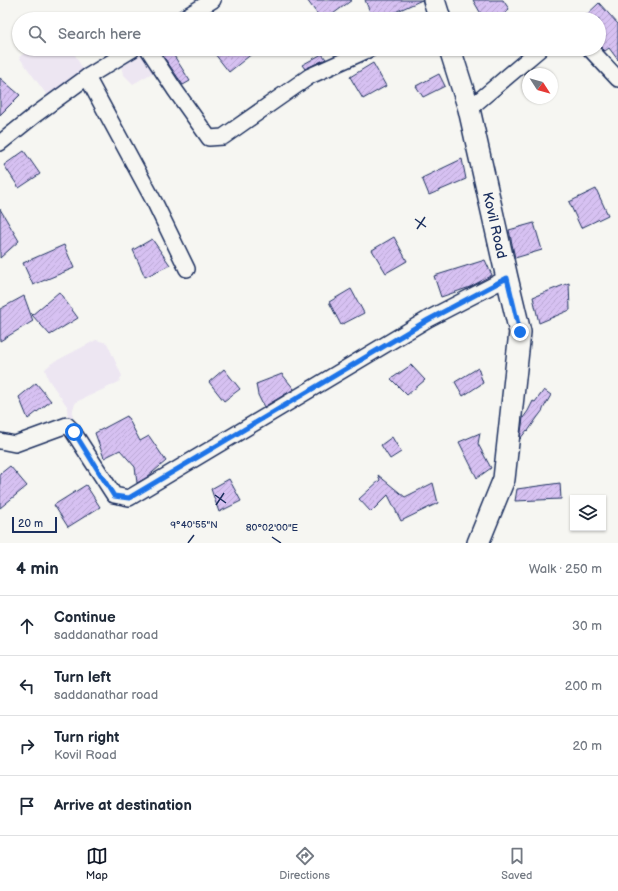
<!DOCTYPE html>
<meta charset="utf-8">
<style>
body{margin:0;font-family:"Balsamiq Sans",sans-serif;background:#f2f2f3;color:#1f2937}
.controls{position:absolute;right:12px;bottom:12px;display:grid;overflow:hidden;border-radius:0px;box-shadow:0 1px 3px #0004}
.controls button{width:36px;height:36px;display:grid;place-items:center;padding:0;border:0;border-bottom:1px solid #e0e1e3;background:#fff;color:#1f2937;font:20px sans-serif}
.compass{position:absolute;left:522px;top:68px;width:36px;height:36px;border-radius:50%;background:#fff;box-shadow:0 1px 3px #0004;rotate:126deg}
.scale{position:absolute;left:12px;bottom:10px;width:45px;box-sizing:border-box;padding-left:4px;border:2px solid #1b2f5e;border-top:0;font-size:11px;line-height:14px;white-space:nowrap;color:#1b2f5e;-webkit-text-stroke:3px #f6f6f2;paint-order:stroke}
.stop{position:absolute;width:12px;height:12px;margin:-9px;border:3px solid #1a73e8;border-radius:50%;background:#fff}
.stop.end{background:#1a73e8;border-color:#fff;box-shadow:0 1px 4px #0008}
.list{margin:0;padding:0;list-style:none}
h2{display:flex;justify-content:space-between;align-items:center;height:52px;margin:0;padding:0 16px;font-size:17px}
h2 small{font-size:13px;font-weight:400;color:#747a83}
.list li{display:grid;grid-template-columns:26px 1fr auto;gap:12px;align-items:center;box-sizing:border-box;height:60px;padding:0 16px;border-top:1px solid #e0e1e3}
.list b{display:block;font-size:15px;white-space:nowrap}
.list p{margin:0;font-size:13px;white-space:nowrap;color:#747a83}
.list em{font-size:13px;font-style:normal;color:#747a83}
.icon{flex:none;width:22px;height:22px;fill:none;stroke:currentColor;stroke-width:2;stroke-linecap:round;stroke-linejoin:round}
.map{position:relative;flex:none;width:618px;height:543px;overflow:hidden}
.search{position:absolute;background:#fff;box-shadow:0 1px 3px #0004;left:12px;right:12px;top:12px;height:44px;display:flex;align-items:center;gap:10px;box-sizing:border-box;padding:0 14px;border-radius:22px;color:#747a83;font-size:15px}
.sheet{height:292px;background:#fff}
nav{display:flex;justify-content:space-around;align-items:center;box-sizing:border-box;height:56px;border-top:1px solid #e0e1e3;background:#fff;font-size:11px;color:#747a83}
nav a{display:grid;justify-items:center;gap:2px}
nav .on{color:#111827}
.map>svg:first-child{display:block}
.built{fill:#ede6f2}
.building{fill:url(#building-hatch);stroke:#1b2f5e}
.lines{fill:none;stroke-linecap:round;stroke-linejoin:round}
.street-casing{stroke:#1b2f5e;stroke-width:18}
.secondary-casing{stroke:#1b2f5e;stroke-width:24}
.street{stroke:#f6f6f2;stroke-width:15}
.secondary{stroke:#f6f6f2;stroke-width:21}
.route{stroke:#1a73e8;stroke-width:5}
.ticks{fill:none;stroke:#1b2f5e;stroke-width:1.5}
.labels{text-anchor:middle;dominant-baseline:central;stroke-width:3.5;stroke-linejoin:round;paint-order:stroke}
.street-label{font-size:14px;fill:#1b2f5e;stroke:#f6f6f2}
.ticks-label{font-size:10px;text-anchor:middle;fill:#1b2f5e;stroke:#f6f6f2;stroke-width:3.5;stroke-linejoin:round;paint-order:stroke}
</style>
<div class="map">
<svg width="618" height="543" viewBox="0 0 618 543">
<defs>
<pattern id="building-hatch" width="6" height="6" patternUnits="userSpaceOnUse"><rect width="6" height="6" fill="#d7c1f2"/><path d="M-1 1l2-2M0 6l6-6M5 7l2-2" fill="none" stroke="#b8a6d2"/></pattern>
</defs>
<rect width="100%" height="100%" fill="#f6f6f2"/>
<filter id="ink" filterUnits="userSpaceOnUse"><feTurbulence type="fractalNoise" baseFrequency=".025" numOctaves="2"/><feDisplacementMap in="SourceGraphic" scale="8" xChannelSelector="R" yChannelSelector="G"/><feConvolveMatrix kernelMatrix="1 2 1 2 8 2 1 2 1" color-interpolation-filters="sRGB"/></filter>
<g filter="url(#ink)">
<g class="built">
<path d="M31 49H72L87 77 52 102 19 57Z"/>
<path d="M133 49H148L161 68 133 84 123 74 119 57Z"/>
<path d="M96 340 107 343 122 376 119 382 76 402 73 409 72 430 68 426 67 406 48 379 45 369 52 363Z"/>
</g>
<g class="building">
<path d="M307 0H352L326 19H321Z"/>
<path d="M365 0H422L380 19H373Z"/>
<path d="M473 0H503L509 9 500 19H484Z"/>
<path d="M599 3 618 24V60L609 48 605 51 599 45V19H582Z"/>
<path d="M211 49H258L229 72Z"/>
<path d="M171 51 190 81 183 85 163 56Z"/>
<path d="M322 54 326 59 305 69 302 65Z"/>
<path d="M373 63 386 86 363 99 350 77Z"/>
<path d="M439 74 445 86 423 97 416 86Z"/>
<path d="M0 78 20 95 0 115Z"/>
<path d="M24 151 40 174 19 188 4 165Z"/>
<path d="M462 159 466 179 429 195 422 178Z"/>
<path d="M596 189 608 215 581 228 569 202Z"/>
<path d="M0 209 19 241 0 258Z"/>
<path d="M534 223 542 250 515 258 509 230Z"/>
<path d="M394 237 407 261 386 273 372 250Z"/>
<path d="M152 239 170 265 145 277 133 250Z"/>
<path d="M64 245 74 268 33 285 23 263Z"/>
<path d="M485 260 492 275 470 287 441 297 434 276Z"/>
<path d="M569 283 570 310 539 323 533 297Z"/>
<path d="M351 289 364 313 341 325 329 302Z"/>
<path d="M59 292 78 318 50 335 32 315Z"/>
<path d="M24 296 33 321 0 341V309Z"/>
<path d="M411 365 425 380 407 395 391 379Z"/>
<path d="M478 368 483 383 463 396 455 382Z"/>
<path d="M224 369 240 389 224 401 209 382Z"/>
<path d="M282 374 294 389 264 407 258 395 256 384Z"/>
<path d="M36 383 51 401 28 419 19 397Z"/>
<path d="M544 390 551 395 543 409V410L537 418 528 431 527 430 520 439 523 418 528 411 533 401 535 402Z"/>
<path d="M127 416 140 441 149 436 166 461 146 478 137 483 135 467 120 450 104 458 95 433Z"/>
<path d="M480 433 478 444 491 468 477 478 459 442Z"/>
<path d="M392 437 401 452 390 459 381 445Z"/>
<path d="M10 466 27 486 0 508V474Z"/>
<path d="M378 475 405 497 433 483 438 503 401 521 388 495 371 512 359 499 380 480Z"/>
<path d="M229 479 241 501 219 512 211 489Z"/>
<path d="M560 483 561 499 515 501 517 489Z"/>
<path d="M86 485 100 507 68 527 54 505Z"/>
</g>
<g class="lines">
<g class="street-casing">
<g id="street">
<path d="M182 19 213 0"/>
<path d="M148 49 175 90 209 138 223 137 310 76 370 49"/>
<path d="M590 49 618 79"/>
<path d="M87 77 156 205 187 269"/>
<path d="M467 101 469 109 540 49"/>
<path d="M0 143 35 115 87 77 133 49"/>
<path d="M0 441 15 444 67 425 72 430 114 495 129 498 428 319 507 278"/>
</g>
</g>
<g class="secondary-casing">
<g id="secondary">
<path d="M434 0 440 19"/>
<path id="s1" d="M450 49 469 109 507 278 520 332 504 479 478 543"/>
</g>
</g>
<use href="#street" class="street"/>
<use href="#secondary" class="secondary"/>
</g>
</g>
<g class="lines" filter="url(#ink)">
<path class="route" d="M74 432 114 496 129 498 428 320 507 278 520 332"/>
</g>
<path class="ticks" d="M415 219 426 227M417 229 425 217M215 495 226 503M216 505 224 493M272 537 281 543M188 543 194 535"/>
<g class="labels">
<g class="street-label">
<text stroke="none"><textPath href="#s1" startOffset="182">Kovil Road</textPath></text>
</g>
</g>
<g class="ticks-label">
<text x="194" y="528">9°40'55"N</text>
<text x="272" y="531">80°02'00"E</text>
</g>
</svg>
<div class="controls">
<button><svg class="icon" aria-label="layers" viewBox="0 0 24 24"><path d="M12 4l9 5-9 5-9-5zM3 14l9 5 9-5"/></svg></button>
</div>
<svg class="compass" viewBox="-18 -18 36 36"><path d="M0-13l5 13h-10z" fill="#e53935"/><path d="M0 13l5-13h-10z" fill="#747a83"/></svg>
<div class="scale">20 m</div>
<div class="stop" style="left:74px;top:432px"></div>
<div class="stop end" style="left:520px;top:332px"></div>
<div class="search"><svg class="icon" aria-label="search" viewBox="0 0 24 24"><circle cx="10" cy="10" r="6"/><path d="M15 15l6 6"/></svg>Search here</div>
</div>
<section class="sheet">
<h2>4 min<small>Walk · 250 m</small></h2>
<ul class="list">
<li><svg class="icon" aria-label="ahead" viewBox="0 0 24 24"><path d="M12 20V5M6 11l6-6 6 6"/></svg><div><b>Continue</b><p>saddanathar road</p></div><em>30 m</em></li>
<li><svg class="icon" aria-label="left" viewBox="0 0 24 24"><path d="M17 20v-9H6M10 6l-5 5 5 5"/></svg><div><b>Turn left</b><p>saddanathar road</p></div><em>200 m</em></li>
<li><svg class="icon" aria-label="right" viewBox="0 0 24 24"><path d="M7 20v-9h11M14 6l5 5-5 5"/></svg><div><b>Turn right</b><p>Kovil Road</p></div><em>20 m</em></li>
<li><svg class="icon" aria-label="arrive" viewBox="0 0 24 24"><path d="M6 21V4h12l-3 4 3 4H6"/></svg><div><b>Arrive at destination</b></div></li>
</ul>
</section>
<nav>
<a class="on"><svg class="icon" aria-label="map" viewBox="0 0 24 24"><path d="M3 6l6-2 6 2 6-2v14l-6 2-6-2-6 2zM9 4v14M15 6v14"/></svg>Map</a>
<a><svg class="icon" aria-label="directions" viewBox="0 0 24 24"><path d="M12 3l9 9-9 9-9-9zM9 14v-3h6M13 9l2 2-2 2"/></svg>Directions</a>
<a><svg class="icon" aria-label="saved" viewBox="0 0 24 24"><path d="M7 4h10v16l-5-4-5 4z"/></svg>Saved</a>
</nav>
